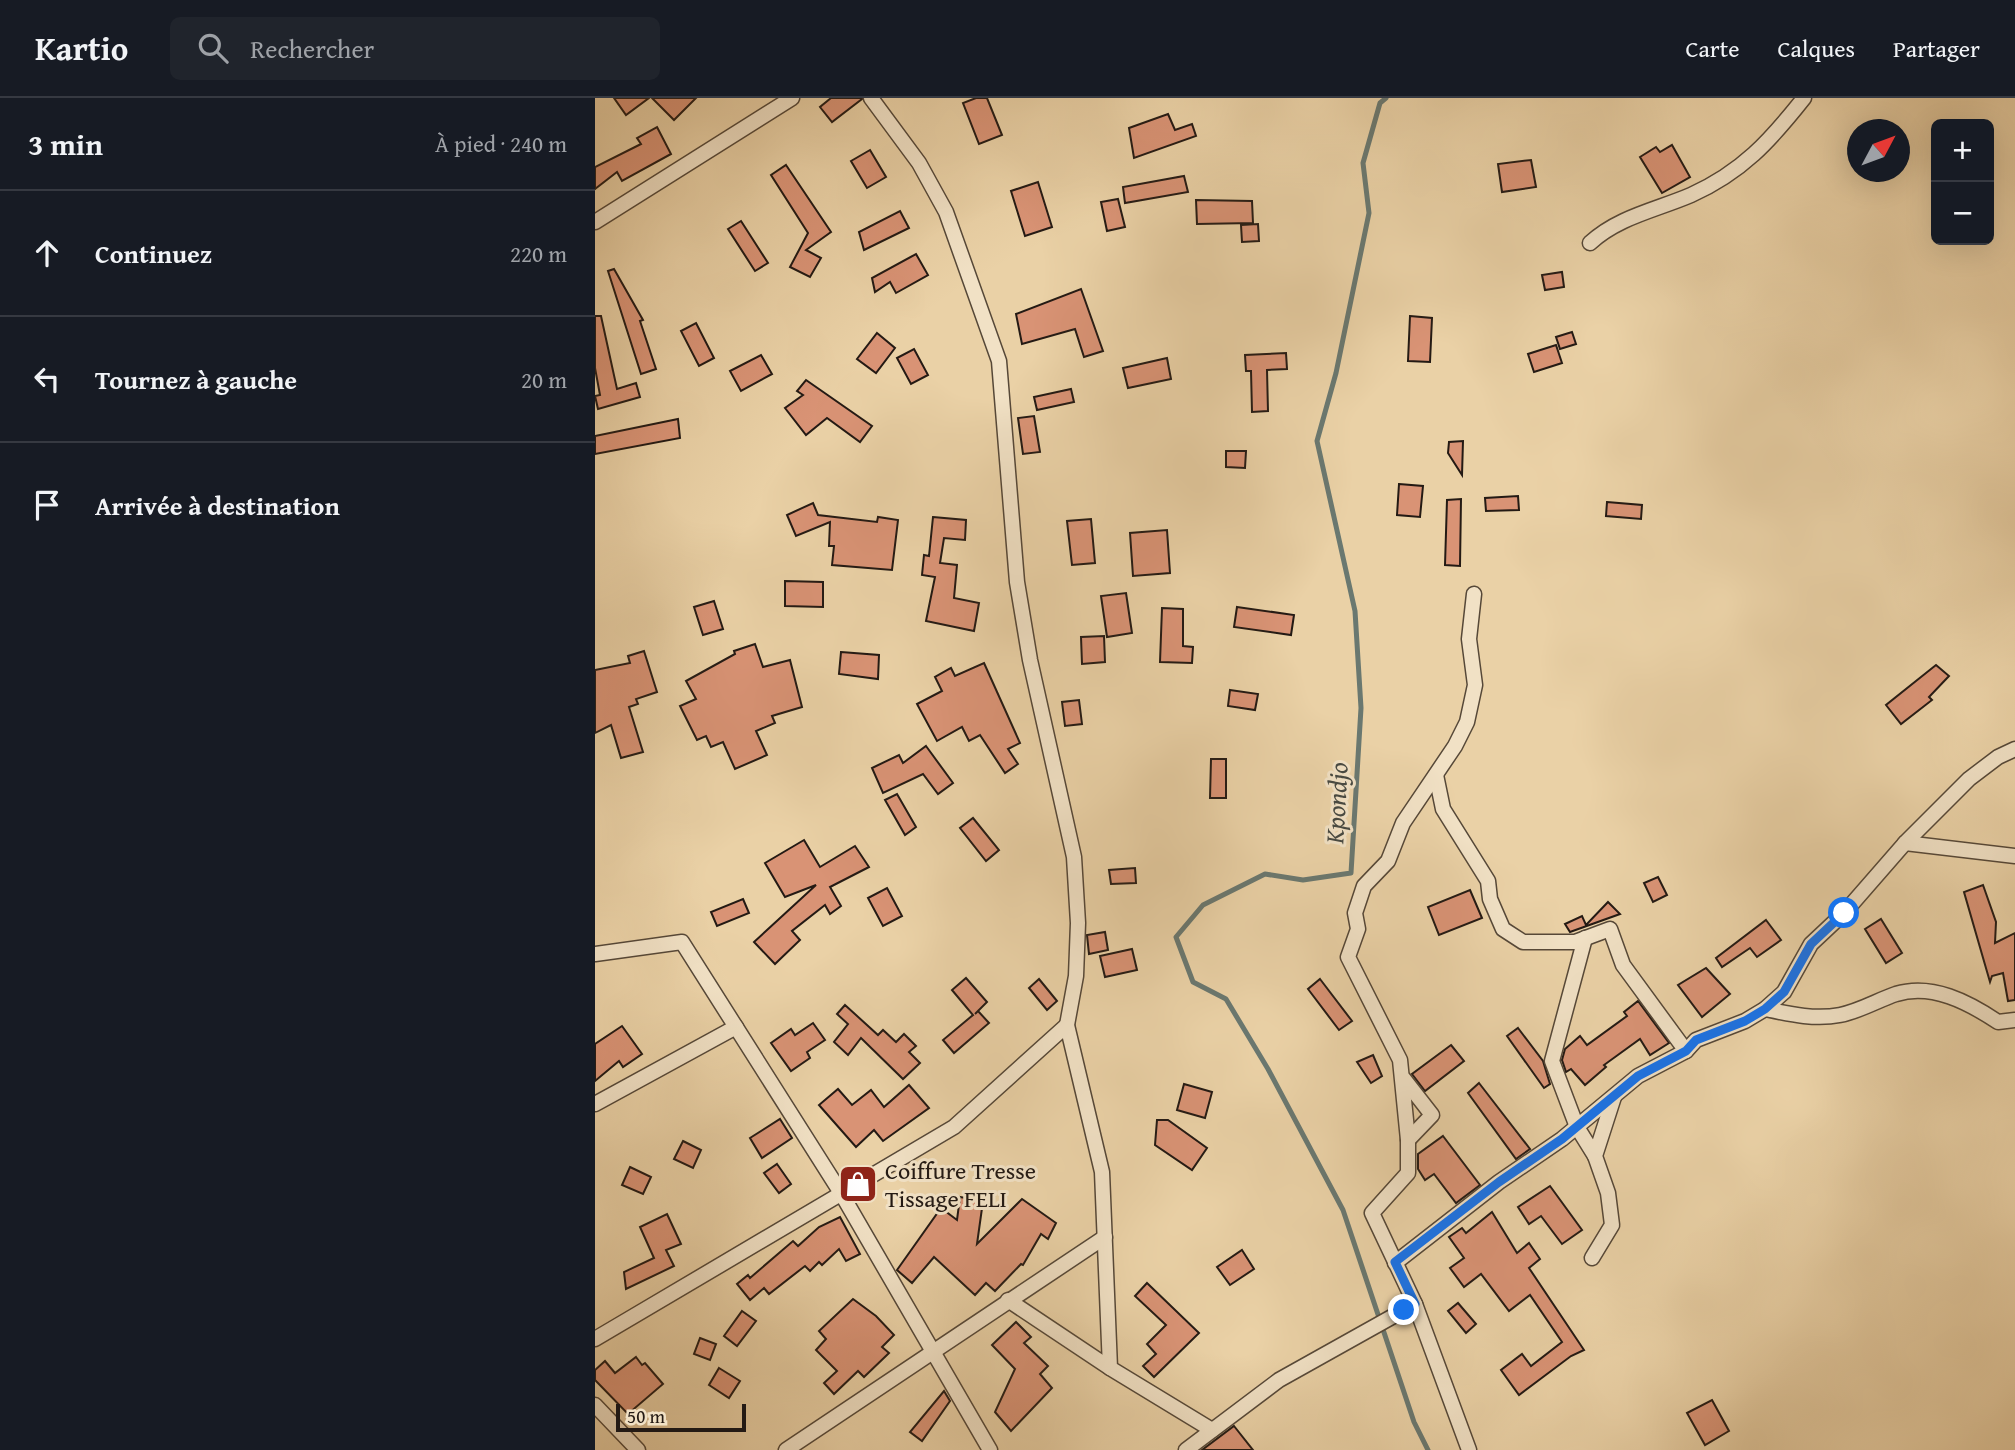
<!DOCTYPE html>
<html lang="fr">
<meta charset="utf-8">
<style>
body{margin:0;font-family:"Gentium Book Plus",serif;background:#20242c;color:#f1f3f6}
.controls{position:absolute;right:21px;top:21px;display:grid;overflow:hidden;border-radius:10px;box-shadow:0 7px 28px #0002}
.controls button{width:63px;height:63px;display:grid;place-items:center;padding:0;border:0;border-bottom:2px solid #363941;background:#171b24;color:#f1f3f6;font:35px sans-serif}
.compass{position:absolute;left:1252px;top:21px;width:63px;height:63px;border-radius:50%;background:#171b24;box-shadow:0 7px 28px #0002;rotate:49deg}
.scale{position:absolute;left:21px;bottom:18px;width:130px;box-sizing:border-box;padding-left:7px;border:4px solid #241a14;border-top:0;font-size:19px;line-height:24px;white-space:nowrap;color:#241a14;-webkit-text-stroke:5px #f1e1c5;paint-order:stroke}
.stop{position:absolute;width:21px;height:21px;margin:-16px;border:5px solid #1a73e8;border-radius:50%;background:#fff}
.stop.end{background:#1a73e8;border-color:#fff;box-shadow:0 2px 7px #0008}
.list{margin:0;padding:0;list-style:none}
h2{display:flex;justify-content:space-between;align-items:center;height:91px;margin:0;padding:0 28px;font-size:30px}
h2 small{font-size:23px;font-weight:400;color:#9ea1a6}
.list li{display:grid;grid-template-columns:46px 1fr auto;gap:21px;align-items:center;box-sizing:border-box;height:126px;padding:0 28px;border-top:2px solid #363941}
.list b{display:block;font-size:26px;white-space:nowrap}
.list em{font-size:23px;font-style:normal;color:#9ea1a6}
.icon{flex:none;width:38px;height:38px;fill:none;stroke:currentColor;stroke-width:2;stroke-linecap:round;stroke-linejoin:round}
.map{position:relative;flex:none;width:1420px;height:1352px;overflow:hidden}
header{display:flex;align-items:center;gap:42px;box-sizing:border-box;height:98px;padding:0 35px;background:#171b24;border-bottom:2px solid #363941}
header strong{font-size:33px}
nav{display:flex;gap:38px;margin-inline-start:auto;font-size:24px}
.search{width:490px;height:63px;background:#20242c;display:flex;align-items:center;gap:18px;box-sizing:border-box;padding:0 24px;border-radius:10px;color:#9ea1a6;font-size:26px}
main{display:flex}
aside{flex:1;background:#171b24}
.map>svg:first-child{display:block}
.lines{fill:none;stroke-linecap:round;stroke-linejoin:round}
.stream{stroke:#6a7870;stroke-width:5}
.building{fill:#d99375;stroke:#241a14;stroke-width:2}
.street-casing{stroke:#564838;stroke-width:17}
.street{stroke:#f1e1c5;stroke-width:14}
.route{stroke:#1a73e8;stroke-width:9}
.labels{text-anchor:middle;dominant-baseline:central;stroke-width:6;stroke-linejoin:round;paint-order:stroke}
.poi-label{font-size:24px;fill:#241a14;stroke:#f1e1c5;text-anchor:start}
.water-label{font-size:26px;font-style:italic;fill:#474942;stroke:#f1e1c5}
</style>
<header>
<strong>Kartio</strong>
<div class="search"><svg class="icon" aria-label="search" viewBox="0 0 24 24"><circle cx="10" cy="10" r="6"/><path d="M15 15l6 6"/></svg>Rechercher</div>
<nav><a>Carte</a><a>Calques</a><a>Partager</a></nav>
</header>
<main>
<aside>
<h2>3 min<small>À pied · 240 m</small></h2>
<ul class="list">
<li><svg class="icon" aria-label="ahead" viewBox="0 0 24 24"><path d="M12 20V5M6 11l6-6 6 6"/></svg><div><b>Continuez</b></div><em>220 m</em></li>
<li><svg class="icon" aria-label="left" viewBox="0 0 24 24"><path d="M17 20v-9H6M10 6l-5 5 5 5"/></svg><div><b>Tournez à gauche</b></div><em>20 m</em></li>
<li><svg class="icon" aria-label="arrive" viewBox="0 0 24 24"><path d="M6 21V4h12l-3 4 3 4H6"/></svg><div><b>Arrivée à destination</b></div></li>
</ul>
</aside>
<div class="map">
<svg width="1420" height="1352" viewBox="0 0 1420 1352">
<rect width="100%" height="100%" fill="#ead1a6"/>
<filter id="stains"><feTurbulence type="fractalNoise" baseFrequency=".00286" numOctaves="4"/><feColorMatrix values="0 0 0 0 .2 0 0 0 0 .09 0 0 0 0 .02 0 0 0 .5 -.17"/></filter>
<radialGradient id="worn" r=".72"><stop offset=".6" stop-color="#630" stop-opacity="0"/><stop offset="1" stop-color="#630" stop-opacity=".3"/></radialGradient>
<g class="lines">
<path class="stream" d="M791 0 785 5 768 65 774 115 741 275 722 343 760 513 766 610 756 775 708 782 670 776 608 807 581 839 598 884 631 901 673 971 748 1112 819 1324 833 1352"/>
</g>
<g class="building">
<path d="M19 0H54L31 17Z"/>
<path d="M57 0H101L79 22Z"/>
<path d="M236 0H267V1L237 24 225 9Z"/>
<path d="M381 0H392L407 37 384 46 368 5Z"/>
<path d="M573 16 580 32 597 26 601 38 539 60 534 30Z"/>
<path d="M62 29 76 56 27 83 22 74 0 91V69L46 46 42 40Z"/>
<path d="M1077 47 1095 79 1067 95 1045 59 1061 49 1065 54Z"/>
<path d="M275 52 291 79 272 90 256 63Z"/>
<path d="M936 62 941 89 907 94 903 66Z"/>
<path d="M191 67 236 134 211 152 226 160 215 179 195 169 213 135 176 77Z"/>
<path d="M589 78 593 94 530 105 528 89Z"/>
<path d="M443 84 457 129 430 138 416 93Z"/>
<path d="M523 101 530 129 512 133 506 104Z"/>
<path d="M601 102 657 103 658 125 602 126Z"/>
<path d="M305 113 314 130 269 152 264 134Z"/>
<path d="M146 123 173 165 160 173 133 131Z"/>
<path d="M663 126 664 143 647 144 646 127Z"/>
<path d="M321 156 333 177 301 195 295 184 280 194 277 180Z"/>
<path d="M19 171 48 222 45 223 61 271 46 276 13 173Z"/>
<path d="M967 174 969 189 950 192 947 177Z"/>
<path d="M486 191 508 253 489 259 480 231 427 246 421 216Z"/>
<path d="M0 218H6L22 291 41 285 45 299 3 311 0 298 5 297 0 270Z"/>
<path d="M815 218 837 220 835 264 813 263Z"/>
<path d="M101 225 119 260 104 268 86 233Z"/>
<path d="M977 234 981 246 965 251 961 239Z"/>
<path d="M282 235 300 250 281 275 262 261Z"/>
<path d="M961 247 967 265 939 274 933 256Z"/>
<path d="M319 251 333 277 316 286 302 260Z"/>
<path d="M691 255 692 271 672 272 673 313 657 314 656 273H651L650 257Z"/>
<path d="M166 257 177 276 146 293 135 273Z"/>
<path d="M572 260 576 281 533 290 528 270Z"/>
<path d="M211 282 277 328 265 344 232 320 211 337 190 310 208 297 202 293Z"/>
<path d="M476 291 479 304 442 312 439 299Z"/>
<path d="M439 318 445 354 428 356 423 320Z"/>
<path d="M83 321 85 340 0 356V338Z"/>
<path d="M868 343 867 377 853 355 854 344Z"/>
<path d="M631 353H651L650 370 631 369Z"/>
<path d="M804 386 828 388 825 419 802 417Z"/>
<path d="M923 398 924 412 891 413 890 400Z"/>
<path d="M866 401 865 468 850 467 852 402Z"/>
<path d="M1012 404 1047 407 1046 421 1011 418Z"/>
<path d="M218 405 223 417 282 424 283 419 303 422 297 472 237 467 239 448H234L235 424 201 438 192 417Z"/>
<path d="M338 419 371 422 370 442 349 440 345 465 362 467 359 500 384 505 379 533 331 523 340 479 327 477 329 457 334 458Z"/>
<path d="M496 421 500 465 477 467 472 423Z"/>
<path d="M572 432 575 475 538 478 535 435Z"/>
<path d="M190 483 228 484V509L190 508Z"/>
<path d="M531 495 537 535 512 539 506 498Z"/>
<path d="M119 503 128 531 108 537 99 509Z"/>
<path d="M642 509 699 517 696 537 639 529Z"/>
<path d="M567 510 588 511V548L598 549 597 565 565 564Z"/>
<path d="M509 538 510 564 487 566 486 539Z"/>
<path d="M160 546 168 569 195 562 207 609 177 618 180 625 161 633 172 657 140 671 128 644 116 649 111 638 102 642 85 608 101 601 91 583 140 556 139 553Z"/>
<path d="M49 553 62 594 41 601 43 606 34 609 48 654 26 660 16 627 0 635V572L35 565 33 558Z"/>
<path d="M246 554 284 557 283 581 244 576Z"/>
<path d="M389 565 425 645 413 651 423 666 410 675 385 637 374 643 367 629 342 643 322 606 347 593 340 579 356 570 360 578Z"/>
<path d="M1341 567 1354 578 1334 599 1337 602 1306 626 1291 607Z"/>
<path d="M635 592 663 596 660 612 633 608Z"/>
<path d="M484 602 487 626 470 628 467 604Z"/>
<path d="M331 648 358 685 343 696 328 676 288 695 277 670 304 657 308 665Z"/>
<path d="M616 661H631V700H615Z"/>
<path d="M302 696 321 729 310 737 290 702Z"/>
<path d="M378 720 404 752 391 763 365 730Z"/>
<path d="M209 742 225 769 260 748 274 769 235 789 246 808 235 816 230 807 197 833 205 842 180 866 159 844 221 787 190 799 170 765Z"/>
<path d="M540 770 541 785 516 786 514 772Z"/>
<path d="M1063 779 1072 797 1058 804 1049 785Z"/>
<path d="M1388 787 1401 824 1400 845 1420 835V902L1413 903 1408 875 1397 878 1395 884 1369 794Z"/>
<path d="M292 790 307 818 288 828 273 800Z"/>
<path d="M875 792 887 820 844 837 833 809Z"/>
<path d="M148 801 154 815 122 828 116 814Z"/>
<path d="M1013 804 1025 816 975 834 970 826 987 818 991 827Z"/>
<path d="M1286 821 1307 855 1291 865 1270 831Z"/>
<path d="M1171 822 1186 842 1162 859 1155 850 1127 869 1121 860Z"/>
<path d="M510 834 513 852 494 856 492 837Z"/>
<path d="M537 851 542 872 510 879 505 858Z"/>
<path d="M1111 870 1135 896 1107 919 1083 887Z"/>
<path d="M371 880 392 904 380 916 383 913 394 925 359 955 348 942 378 917 357 892Z"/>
<path d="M444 881 462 903 452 912 434 890Z"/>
<path d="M725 881 757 923 744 932 713 891Z"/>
<path d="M1043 903 1074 945 1055 957 1045 941 1009 967 1011 969 990 987 976 971 971 974 967 962 970 951 985 938 992 947 1032 918 1029 914Z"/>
<path d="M250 907 283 937 288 932 301 944 309 936 321 948 314 954 325 965 308 981 266 940 253 957 239 944 253 926 242 916Z"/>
<path d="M218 925 230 942 212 954 215 960 196 973 176 945 196 931 200 937Z"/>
<path d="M27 928 47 956 28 969 24 963 0 983V946Z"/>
<path d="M923 930 948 963 955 986 949 990 912 938Z"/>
<path d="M856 947 869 963 830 993 817 976Z"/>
<path d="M778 957 787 978 776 985 762 964Z"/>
<path d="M884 985 935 1051 921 1061 873 995Z"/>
<path d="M589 986 617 994 610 1020 582 1012Z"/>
<path d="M314 987 334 1010 288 1043 279 1032 261 1049 224 1007 243 991 257 1007 276 992 289 1009Z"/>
<path d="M185 1021 197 1040 167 1060 155 1040Z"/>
<path d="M562 1022H573L612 1050 597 1072 560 1047Z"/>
<path d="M848 1038 885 1087 861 1105 839 1076 830 1082 823 1071V1056Z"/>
<path d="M88 1043 106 1052 98 1070 79 1061Z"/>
<path d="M182 1066 196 1086 184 1095 169 1075Z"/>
<path d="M35 1069 56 1079 48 1096 27 1087Z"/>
<path d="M955 1088 987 1132 967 1146 946 1118 934 1126 923 1109Z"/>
<path d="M365 1099 388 1103 382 1146 427 1101 461 1125 453 1141 446 1136 428 1167 426 1166 400 1193 391 1185 380 1197 339 1159 317 1185 302 1172 346 1110 362 1122Z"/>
<path d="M897 1114 922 1155 934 1145 945 1161 934 1170 989 1252 976 1258 924 1297 906 1272 927 1256 936 1268 967 1244 935 1197 914 1213 886 1176 869 1189 855 1170 869 1160 854 1139 867 1130 871 1135Z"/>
<path d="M72 1116 86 1146 71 1152 79 1168 31 1191 29 1174 59 1160 45 1129Z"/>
<path d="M245 1119 265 1156 251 1163 244 1151 227 1167 224 1164 215 1173 210 1168 174 1196 169 1190 155 1202 142 1186 153 1177 155 1180 198 1143 203 1148 224 1129Z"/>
<path d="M647 1152 659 1171 635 1187 622 1169Z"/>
<path d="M552 1185 604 1235 559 1279 548 1268 561 1256 552 1246 571 1227 540 1198Z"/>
<path d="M258 1201 281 1218 299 1237 287 1249 294 1255 269 1279 263 1273 239 1296 229 1285 242 1273 221 1252 231 1241 224 1233Z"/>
<path d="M863 1205 881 1226 871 1235 853 1213Z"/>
<path d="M147 1213 161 1223 142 1248 129 1238Z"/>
<path d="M421 1224 436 1239 429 1245 453 1268 445 1276 457 1290 416 1333 400 1314 420 1271 397 1247Z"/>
<path d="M105 1240 121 1246 115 1262 99 1256Z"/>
<path d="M41 1259 47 1267 50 1265 68 1286 33 1316 0 1282V1272L10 1263 20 1275Z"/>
<path d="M124 1270 145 1283 134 1300 114 1287Z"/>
<path d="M349 1293 355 1303 327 1343 315 1334Z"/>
<path d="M1117 1302 1134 1333 1110 1347 1092 1315Z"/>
<path d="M639 1328 658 1352H607Z"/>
</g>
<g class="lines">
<g class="street-casing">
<g id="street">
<path d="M276 0 324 65 351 114 404 263 422 484 435 562 479 759 483 825 481 878 472 927 507 1074 515 1270 617 1332"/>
<path d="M0 124 197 0"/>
<path d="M995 145C1023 119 1061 112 1096 97 1147 74 1175 43 1209 0"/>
<path d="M841 677 848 711 893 783 895 801 908 831 928 844H980L1015 831 1028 867 1091 953"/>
<path d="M1310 745 1420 758"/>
<path d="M990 840 957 963 982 1029 1000 1058"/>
<path d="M0 856 87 844 246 1095 395 1352"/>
<path d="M1170 911C1194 916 1220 922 1245 917 1265 913 1283 902 1301 896 1337 885 1373 904 1403 924L1420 922"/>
<path d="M809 981 837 1017 813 1042"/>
<path d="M0 1006 141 929"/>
<path d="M997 1160 1017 1127 1013 1095 1000 1058 1019 999"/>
<path d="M800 1165 904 1084 967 1041 1043 978 1091 953 1101 942 1150 923 1170 911 1189 894 1216 846 1249 815 1310 745 1374 681 1403 659 1420 651"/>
<path d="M413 1202 515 1270"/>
<path d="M820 1206 874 1352"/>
<path d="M0 1241 359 1029 472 927"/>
<path d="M0 1307 43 1352"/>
<path d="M191 1352 510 1139"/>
<path d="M591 1352 684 1282 820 1206 777 1115 813 1075V1042L805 962 753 859 763 831 760 815 769 788 793 763 808 725 860 648 872 624 880 587 874 541 879 496"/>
</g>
</g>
<use href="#street" class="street"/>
</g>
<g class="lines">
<path class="route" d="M809 1212 820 1206 800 1164 904 1084 967 1041 1043 978 1091 953 1101 942 1150 923 1170 911 1189 894 1216 846 1249 815"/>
</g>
<defs>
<g id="shop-square" transform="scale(2.0125)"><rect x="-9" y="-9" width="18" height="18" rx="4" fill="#8f2418" stroke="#f1e1c5"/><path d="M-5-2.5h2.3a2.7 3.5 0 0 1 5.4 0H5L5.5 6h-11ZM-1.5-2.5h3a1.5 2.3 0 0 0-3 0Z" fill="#fff"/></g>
</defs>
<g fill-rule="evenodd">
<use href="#shop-square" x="263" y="1086"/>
</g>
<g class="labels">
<g class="poi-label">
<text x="290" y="1072">Coiffure Tresse<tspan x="290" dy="28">Tissage FELI</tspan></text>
</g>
<g class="water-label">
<text transform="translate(741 705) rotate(-87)">Kpondjo</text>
</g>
</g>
<rect width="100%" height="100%" filter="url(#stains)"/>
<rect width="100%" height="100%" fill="url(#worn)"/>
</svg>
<div class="controls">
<button>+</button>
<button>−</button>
</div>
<svg class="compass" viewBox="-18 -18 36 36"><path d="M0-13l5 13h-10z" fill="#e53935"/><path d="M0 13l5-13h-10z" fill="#9ea1a6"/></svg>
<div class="scale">50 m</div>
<div class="stop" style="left:1249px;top:815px"></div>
<div class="stop end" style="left:809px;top:1212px"></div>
</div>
</main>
